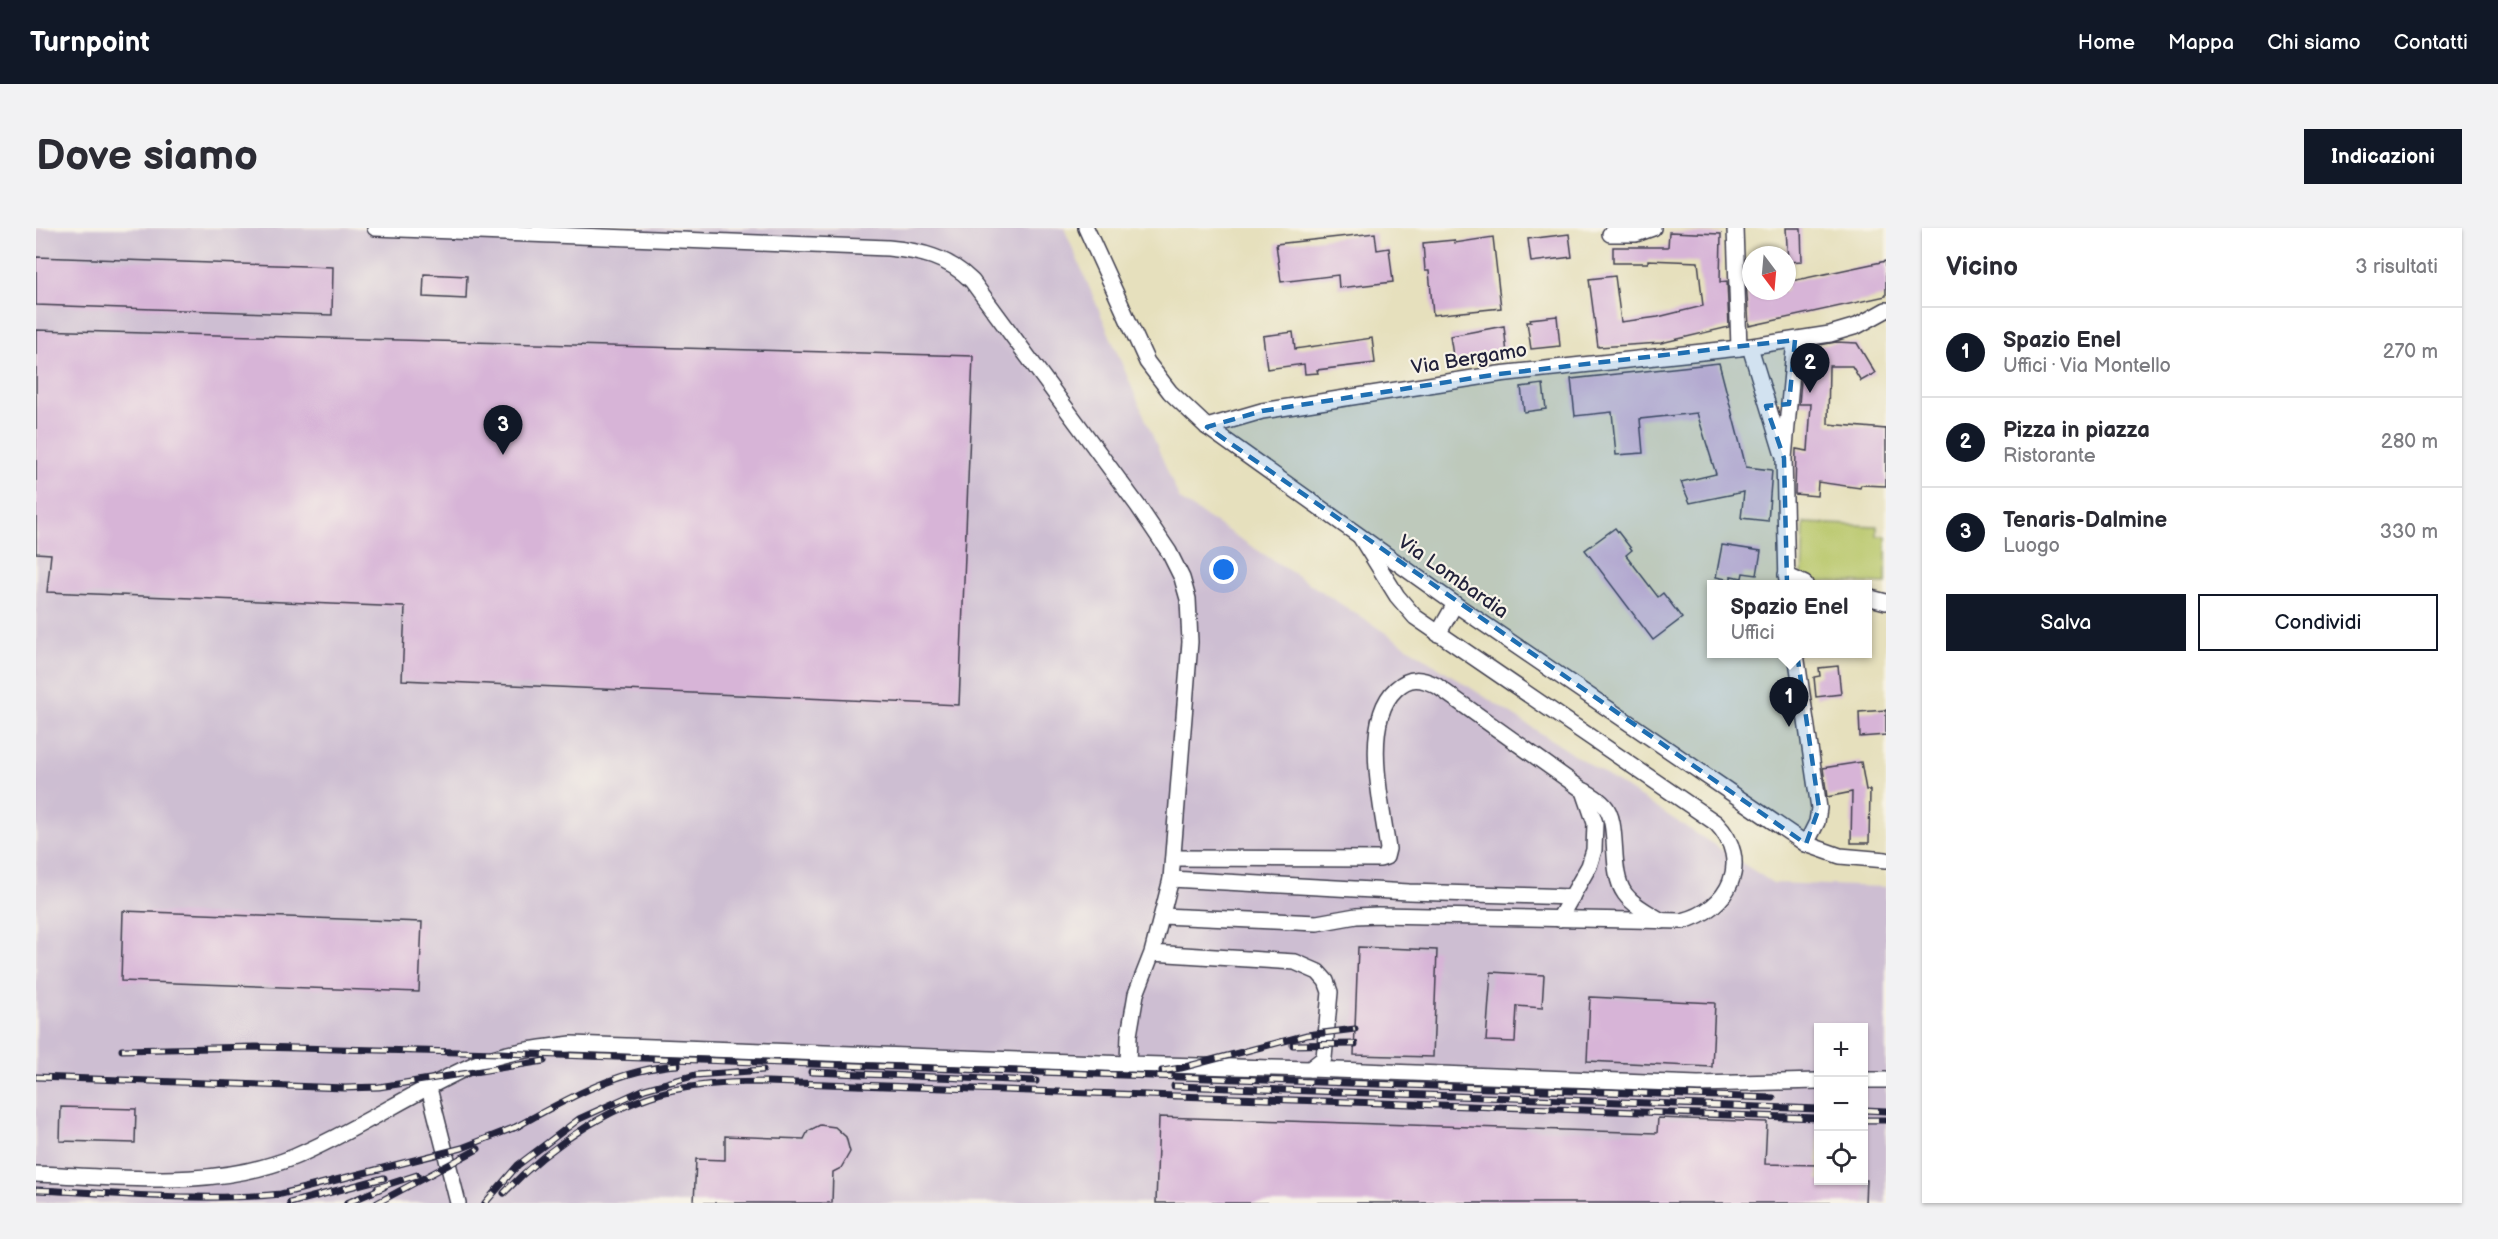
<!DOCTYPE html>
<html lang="it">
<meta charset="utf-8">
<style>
body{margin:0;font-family:"Balsamiq Sans",sans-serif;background:#f2f2f3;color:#2b2b33}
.controls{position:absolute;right:18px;bottom:18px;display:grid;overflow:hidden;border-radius:0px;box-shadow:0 2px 4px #0004}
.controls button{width:54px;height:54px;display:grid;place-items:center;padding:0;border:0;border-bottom:2px solid #e1e1e2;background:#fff;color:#2b2b33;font:30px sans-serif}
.compass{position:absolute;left:1706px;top:18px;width:54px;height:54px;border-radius:50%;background:#fff;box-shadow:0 2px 4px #0004;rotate:164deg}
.you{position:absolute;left:1188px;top:342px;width:21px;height:21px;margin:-15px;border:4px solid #fff;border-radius:50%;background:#1a73e8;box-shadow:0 0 0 9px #1a73e833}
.badge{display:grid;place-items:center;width:39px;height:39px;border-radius:50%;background:#111827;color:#fff;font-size:20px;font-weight:700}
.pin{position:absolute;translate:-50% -50px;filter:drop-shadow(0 2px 3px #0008)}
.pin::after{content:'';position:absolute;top:32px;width:21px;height:18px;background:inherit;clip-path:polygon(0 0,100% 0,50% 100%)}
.popup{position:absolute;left:1671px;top:352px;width:165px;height:78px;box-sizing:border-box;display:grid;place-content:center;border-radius:0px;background:#fff;filter:drop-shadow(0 2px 4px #0005);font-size:20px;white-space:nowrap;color:#7c7c81}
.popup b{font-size:22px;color:#2b2b33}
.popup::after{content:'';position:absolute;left:50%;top:100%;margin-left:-12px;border:12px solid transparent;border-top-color:#fff}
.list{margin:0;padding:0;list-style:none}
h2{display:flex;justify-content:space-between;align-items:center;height:78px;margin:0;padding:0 24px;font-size:26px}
h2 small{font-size:20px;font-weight:400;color:#7c7c81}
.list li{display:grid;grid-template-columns:39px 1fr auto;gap:18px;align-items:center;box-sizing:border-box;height:90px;padding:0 24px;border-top:2px solid #e1e1e2}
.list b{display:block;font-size:22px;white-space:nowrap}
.list p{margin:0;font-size:20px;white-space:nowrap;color:#7c7c81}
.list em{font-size:20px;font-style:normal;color:#7c7c81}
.actions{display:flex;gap:12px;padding:18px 24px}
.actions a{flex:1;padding:14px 0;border:2px solid #111827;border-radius:0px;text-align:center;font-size:21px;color:#111827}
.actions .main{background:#111827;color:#fff}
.icon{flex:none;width:33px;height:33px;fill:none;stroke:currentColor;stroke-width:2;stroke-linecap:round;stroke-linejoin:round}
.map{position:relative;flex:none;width:1850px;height:975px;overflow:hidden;border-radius:0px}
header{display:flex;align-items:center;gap:36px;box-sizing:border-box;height:84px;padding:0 30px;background:#111827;color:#fff}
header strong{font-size:28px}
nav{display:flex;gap:33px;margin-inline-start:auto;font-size:21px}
.intro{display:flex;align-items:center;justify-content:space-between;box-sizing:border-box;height:144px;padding:0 36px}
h1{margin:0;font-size:42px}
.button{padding:15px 27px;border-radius:0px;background:#111827;color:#fff;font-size:21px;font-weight:700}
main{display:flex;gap:36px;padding:0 36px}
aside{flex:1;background:#fff;border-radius:0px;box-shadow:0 2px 4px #0004}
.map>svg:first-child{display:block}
.industrial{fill:#cdbed2;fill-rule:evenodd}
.green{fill:#b7c668;stroke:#6c7452;stroke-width:1.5}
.building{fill:#d7b4d7}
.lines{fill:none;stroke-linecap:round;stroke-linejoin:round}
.minor-casing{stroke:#3f3e4e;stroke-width:18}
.minor{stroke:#fff;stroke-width:15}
.rail-casing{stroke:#22223b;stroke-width:7}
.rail{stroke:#f7f3e8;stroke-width:4.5;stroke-dasharray:14;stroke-linecap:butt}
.marked{fill:#1f6fb2;fill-opacity:0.2;stroke:#1f6fb2;stroke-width:4.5;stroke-dasharray:12 8;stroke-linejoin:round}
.labels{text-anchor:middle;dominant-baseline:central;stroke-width:4.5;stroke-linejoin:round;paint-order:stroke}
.street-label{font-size:20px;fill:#22223b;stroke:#f7f3e8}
</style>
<header>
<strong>Turnpoint</strong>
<nav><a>Home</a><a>Mappa</a><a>Chi siamo</a><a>Contatti</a></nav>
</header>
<div class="intro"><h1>Dove siamo</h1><a class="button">Indicazioni</a></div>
<main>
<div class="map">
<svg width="1850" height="975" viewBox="0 0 1850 975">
<rect width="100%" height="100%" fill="#f7f3e8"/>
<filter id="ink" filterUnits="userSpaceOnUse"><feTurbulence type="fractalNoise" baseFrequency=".0167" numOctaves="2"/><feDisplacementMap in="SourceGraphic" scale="12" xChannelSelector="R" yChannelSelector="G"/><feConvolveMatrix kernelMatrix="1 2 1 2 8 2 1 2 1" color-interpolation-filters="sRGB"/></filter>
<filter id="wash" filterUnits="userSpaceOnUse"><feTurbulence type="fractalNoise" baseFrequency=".008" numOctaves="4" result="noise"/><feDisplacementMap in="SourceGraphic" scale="24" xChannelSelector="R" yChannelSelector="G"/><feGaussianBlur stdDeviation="1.35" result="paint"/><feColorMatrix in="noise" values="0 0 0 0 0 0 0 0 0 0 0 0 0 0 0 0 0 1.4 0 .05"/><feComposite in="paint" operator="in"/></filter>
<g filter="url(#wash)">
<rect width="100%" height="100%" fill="#e6e0bd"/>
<path class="industrial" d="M0 0H1028L1144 272 1737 655 1850 659V975H0ZM1782 800H1828V952H1782Z"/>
<path class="green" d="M1768 295 1841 298V308H1850V356L1766 353Z"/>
<g id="blocks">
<g class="building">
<path d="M1750 0H1765L1766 33 1752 34Z"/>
<path d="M1633 4 1685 6 1684 54 1691 53 1693 99 1625 115 1562 119 1553 51 1579 48 1585 94 1622 89 1667 78 1662 34 1612 32V35H1577V19H1632Z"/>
<path d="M1339 5 1341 22 1353 20 1357 54 1303 60 1302 47 1245 54 1240 16Z"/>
<path d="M1533 6 1536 29 1495 34 1492 11Z"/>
<path d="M1457 9 1465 80 1397 87 1393 43H1389L1387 15 1418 12 1419 15Z"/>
<path d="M0 29 297 39 296 87 0 77Z"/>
<path d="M1850 33V68L1713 98 1710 52H1715V63H1751V54Z"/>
<path d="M388 46 431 48 430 71 387 69Z"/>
<path d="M1521 88 1524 118 1495 121 1491 94H1495L1494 91Z"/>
<path d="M1468 98 1471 126 1418 134 1414 108Z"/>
<path d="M0 102 937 128 923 477 366 452 369 379 11 364 15 326 0 325Z"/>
<path d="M1257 104 1259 121 1336 110 1339 135 1281 142 1282 145 1269 146 1268 136 1231 141 1227 108Z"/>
<path d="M1800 114 1821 115 1839 145 1825 153 1816 138H1793L1792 196 1850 201V258L1825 257 1824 260 1782 254 1781 268 1759 266 1760 221 1772 223 1775 176H1763L1768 120Z"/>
<path d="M1683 135 1710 239 1736 242 1732 293 1705 290 1708 264 1654 275 1645 254 1680 246 1661 185 1604 191 1607 225 1580 227 1576 184 1539 188 1535 151Z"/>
<path d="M1507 156 1510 181 1488 184 1485 159Z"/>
<path d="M1579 300 1596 322 1590 327 1622 369 1627 365 1646 390 1617 412 1549 322Z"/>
<path d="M1686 317 1725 323 1721 347 1707 345 1706 350 1695 348V352L1680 349Z"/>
<path d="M1802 438 1805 466 1780 469 1778 449 1784 448 1783 440Z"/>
<path d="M1850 482V507L1824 509 1823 484Z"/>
<path d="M1825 534 1830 562H1834L1833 615H1815L1816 564 1791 569 1787 540Z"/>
<path d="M87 683 386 694 383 764 85 753Z"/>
<path d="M1322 719 1401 722 1397 829 1318 827Z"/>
<path d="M1455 744 1508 747 1506 780 1481 778 1479 814 1450 813Z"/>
<path d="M1554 769 1679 775 1676 839 1551 833Z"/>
<path d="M25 879 100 881 99 915 24 913Z"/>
<path d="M1123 889 1621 905 1622 890 1731 894 1729 936 1782 937V952H1830L1829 975H1120Z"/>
<path d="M784 897 799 899 810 909 814 924 805 940 797 944 796 975H658L660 931 689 932V908L768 911 772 903Z"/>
</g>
</g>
</g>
<g filter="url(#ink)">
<use href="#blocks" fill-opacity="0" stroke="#3f3e4e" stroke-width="1.5"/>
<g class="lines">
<g class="minor-casing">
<g id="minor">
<path d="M339 0 852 20C884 23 912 29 936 53L1102 278 1133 324 1146 350 1152 371 1154 414 1135 651 1116 725 1100 766 1093 807 1092 836 1274 841 1288 830 1294 764 1290 753 1282 744 1259 734 1116 725"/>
<path d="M1050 0 1111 134 1134 164 1171 199 1419 376 1770 616 1804 628 1850 632"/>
<path d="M1699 0 1703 120"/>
<path d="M1574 6H1600L1617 0"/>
<path d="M1714 119 1746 224"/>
<path d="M1171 199 1226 183 1463 146 1703 120 1794 106 1821 98 1850 82"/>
<path d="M1750 347 1769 356"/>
<path d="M1751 356 1748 230 1759 112"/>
<path d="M1831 369 1850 374"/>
<path d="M1402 406 1419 376"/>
<path d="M1760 426 1783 580 1781 594 1770 616"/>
<path d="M1549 563C1555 567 1563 571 1568 577 1585 595 1572 643 1589 666 1598 678 1613 685 1626 693"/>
<path d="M1137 630 1344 631 1350 629 1352 621C1346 578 1325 493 1360 461 1374 448 1385 450 1401 458L1548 563 1559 595 1558 622 1553 638 1523 691"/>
<path d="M1135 651 1373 664 1536 669"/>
<path d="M1126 688 1281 695 1320 688 1342 687 1646 693C1693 682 1717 633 1680 595L1379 389 1361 368 1325 310"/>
<path d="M1274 841 1662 856 1782 853"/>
<path d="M1828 852H1850"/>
<path d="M393 860 422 975"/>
<path d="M0 946C86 949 176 962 258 929 320 903 376 864 437 837 468 824 502 820 535 816L1092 836"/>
</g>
</g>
<use href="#minor" class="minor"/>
<g class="rail-casing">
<g id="rail">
<path d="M1257 817 1319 816"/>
<path d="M86 822 220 819 463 825 1737 870"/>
<path d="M1126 843 1145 840 1271 807 1319 801"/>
<path d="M775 844 1000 853"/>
<path d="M0 849 309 860 343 859 508 833"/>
<path d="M1138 858 1782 881"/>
<path d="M1828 882 1850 883"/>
<path d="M1828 892H1850"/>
<path d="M478 900C529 872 582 841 642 837"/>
<path d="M341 960 381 947"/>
<path d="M0 962C81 965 164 974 245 966L426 920 485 897"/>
<path d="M468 965C514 917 582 871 648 860 676 855 703 854 731 854L1782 890"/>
<path d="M254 975 348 950"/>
<path d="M311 975 348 959"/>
<path d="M341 975 442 921"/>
<path d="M449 975 482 937 543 891 609 861 660 847 727 842"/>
</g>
</g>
<use href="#rail" class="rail"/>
</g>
</g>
<path class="marked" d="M1759 112 1753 176 1730 178 1748 230 1751 355 1783 580 1770 616 1171 199 1226 183 1463 146Z"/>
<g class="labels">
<g class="street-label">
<text transform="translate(1433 131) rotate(-9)">Via Bergamo</text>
<text transform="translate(1417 349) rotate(35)">Via Lombardia</text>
</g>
</g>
</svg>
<div class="controls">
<button>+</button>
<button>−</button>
<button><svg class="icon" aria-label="locate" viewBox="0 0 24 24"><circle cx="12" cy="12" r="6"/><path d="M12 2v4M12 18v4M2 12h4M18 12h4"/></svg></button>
</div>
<svg class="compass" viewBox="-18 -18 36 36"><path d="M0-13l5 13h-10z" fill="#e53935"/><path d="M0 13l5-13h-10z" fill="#7c7c81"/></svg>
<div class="you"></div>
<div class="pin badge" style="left:1753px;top:499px">1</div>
<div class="popup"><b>Spazio Enel</b>Uffici</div>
<div class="pin badge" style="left:1774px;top:165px">2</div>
<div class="pin badge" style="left:467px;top:227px">3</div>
</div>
<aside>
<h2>Vicino<small>3 risultati</small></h2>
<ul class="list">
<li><span class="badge">1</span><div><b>Spazio Enel</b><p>Uffici · Via Montello</p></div><em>270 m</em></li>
<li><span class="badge">2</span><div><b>Pizza in piazza</b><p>Ristorante</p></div><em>280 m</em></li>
<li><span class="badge">3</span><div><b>Tenaris-Dalmine</b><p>Luogo</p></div><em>330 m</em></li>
</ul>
<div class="actions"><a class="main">Salva</a><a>Condividi</a></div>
</aside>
</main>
